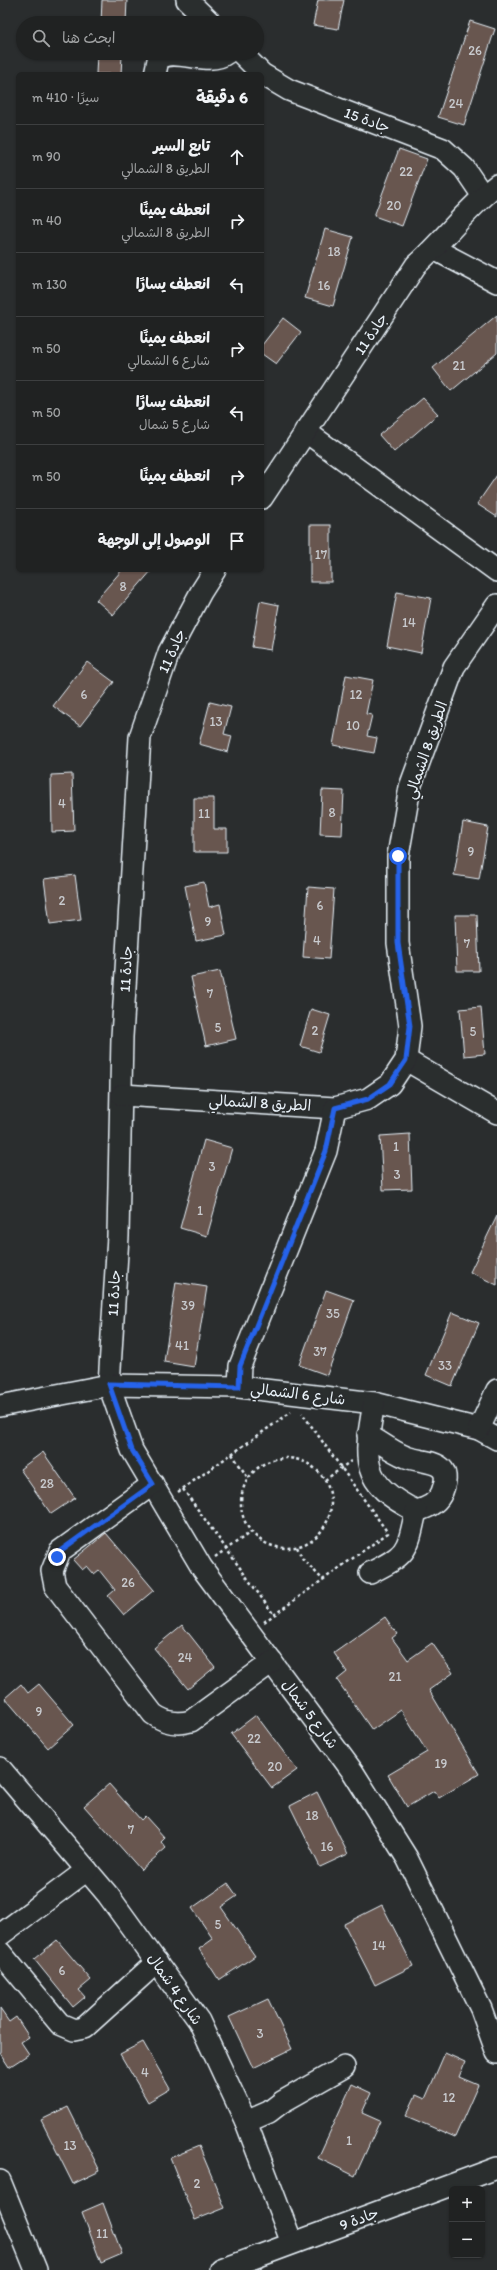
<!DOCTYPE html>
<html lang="ar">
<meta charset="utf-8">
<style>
body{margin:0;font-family:Itim,"Playpen Sans Arabic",sans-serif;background:#2d2f2f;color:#f1f3f6;direction:rtl}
.controls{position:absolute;right:12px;bottom:12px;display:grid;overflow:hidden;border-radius:6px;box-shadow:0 1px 3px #0004}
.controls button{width:36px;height:36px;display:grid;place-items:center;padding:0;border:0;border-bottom:1px solid #3d3f40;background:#202222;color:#f1f3f6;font:20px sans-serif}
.stop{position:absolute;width:12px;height:12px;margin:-9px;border:3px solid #2563eb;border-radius:50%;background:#fff}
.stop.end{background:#2563eb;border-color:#fff;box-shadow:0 1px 4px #0008}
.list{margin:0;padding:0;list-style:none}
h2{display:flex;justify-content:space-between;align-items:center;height:52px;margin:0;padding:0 16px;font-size:17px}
h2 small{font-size:13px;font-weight:400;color:#a2a4a5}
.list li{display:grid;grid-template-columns:26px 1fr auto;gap:12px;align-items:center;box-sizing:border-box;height:64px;padding:0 16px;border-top:1px solid #3d3f40}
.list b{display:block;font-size:15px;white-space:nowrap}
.list p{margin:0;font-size:13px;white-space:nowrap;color:#a2a4a5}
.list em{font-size:13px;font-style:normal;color:#a2a4a5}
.icon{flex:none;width:22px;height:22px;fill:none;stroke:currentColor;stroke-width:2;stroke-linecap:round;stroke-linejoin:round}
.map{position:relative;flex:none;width:497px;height:2270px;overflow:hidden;direction:ltr}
.search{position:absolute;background:#202222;box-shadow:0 1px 3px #0004;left:16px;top:16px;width:248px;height:44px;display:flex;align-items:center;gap:10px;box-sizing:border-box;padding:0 14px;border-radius:22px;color:#a2a4a5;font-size:15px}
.panel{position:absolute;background:#202222;box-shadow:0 1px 3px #0004;left:16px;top:72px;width:248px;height:500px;border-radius:6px;direction:rtl}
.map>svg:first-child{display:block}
.building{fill:#675650;stroke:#e8f1f8}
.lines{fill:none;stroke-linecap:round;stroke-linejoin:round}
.minor-casing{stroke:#e8f1f8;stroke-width:24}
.path{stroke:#e8f1f8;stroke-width:2.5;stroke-dasharray:3 3;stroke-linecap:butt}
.minor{stroke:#2a2d2e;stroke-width:21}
.route{stroke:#2563eb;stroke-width:5}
.labels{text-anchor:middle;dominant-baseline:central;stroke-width:4;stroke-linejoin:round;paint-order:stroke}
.number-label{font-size:13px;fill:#c8cace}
.street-label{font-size:15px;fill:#e8f1f8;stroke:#2a2d2e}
</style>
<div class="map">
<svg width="497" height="2270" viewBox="0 0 497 2270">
<rect width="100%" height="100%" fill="#2a2d2e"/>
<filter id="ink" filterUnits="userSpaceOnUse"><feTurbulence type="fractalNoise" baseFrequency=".025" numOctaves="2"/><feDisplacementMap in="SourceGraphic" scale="8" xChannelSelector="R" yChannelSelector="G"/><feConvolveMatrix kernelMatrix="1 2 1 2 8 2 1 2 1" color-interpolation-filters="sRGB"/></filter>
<g filter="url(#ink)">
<g class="building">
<path d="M102 0H127L126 23H101Z"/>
<path d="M318 0H344L338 29 313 25Z"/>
<path d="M470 21 495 29 464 125 438 117Z"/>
<path d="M97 54 122 55 121 74H96Z"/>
<path d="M399 149 427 159 402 226 374 216Z"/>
<path d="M325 229 353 237 333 306 305 298Z"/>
<path d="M497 315V353L451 391 433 368Z"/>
<path d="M283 318 301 332 276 364 262 354V345Z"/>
<path d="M423 398 438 414 394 452 379 435Z"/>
<path d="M497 475V517L477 504Z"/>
<rect x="310" y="525" width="21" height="57"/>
<path d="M122 570H152L113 615 96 600Z"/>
<path d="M397 592 431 598 421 653 387 646Z"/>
<path d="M260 601 279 605 271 650 252 647Z"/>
<path d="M87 662 114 682 80 726 53 706Z"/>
<path d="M346 675 373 680 366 714 372 715 367 736 377 738 374 753 333 745Z"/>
<path d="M210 702 231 707 224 734 232 736 228 752 199 744Z"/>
<path d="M72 774 74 831 52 832 51 775Z"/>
<path d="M322 790 344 791 342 835 320 834Z"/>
<path d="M194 798H214V829H227V852H194Z"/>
<path d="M463 822 488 827 479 879 454 875Z"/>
<path d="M75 875 81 920 50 924 44 879Z"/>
<path d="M204 882 209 907 220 904 226 935 196 941 185 886Z"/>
<path d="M308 887 334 889 329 959 303 957Z"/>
<path d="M455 915H477L479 971H457Z"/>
<path d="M220 971 236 1039 206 1046 191 977Z"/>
<path d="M481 1007 485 1054 464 1056 460 1009Z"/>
<path d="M311 1009 330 1015 319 1052 300 1046Z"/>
<path d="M410 1134 412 1189 383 1190 380 1136Z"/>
<path d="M204 1140 232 1148 207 1236 180 1228Z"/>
<path d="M497 1216V1285L470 1272Z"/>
<path d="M176 1282 207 1287 194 1367 164 1362Z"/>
<path d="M326 1290 354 1300 327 1375 299 1365Z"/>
<path d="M452 1312 479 1323 452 1386 426 1375Z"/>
<path d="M43 1452 75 1498 51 1514 20 1469Z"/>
<path d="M106 1533 154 1590 124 1615 108 1596 115 1590 99 1570 94 1574 87 1566 82 1570 73 1560Z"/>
<path d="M385 1617 397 1634 392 1638 408 1660 432 1643 453 1673 429 1690 479 1774 439 1798 434 1791 407 1807 388 1775 427 1752 401 1710 372 1730 337 1680 347 1672 334 1653Z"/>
<path d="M182 1625 215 1667 188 1689 154 1648Z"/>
<path d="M21 1684 28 1693 39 1684 74 1725 48 1748 5 1698Z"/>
<path d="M256 1715 297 1770 272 1788 231 1734Z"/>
<path d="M109 1784 141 1820 145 1816 165 1838 161 1842 166 1848 141 1870 84 1806Z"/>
<path d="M317 1792 348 1854 320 1867 290 1806Z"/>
<path d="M228 1883 237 1896 221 1907 255 1956 219 1980 199 1949 213 1939 192 1908Z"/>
<path d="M382 1905 413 1966 375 1985 344 1924Z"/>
<path d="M57 1940 91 1980 79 1990 85 1997 73 2007 34 1959Z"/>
<path d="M268 1999 292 2049 253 2068 229 2017Z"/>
<path d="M0 2009 9 2022 16 2017 29 2037 21 2042 29 2054 9 2067 0 2053Z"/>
<path d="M143 2042 170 2089 148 2102 120 2054Z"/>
<path d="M445 2053 465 2062 459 2077 478 2085 455 2137 406 2116 416 2095 425 2099Z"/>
<path d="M352 2084 371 2093 362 2113 380 2121 355 2176 318 2158Z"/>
<path d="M68 2107 100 2171 73 2184 41 2120Z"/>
<path d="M199 2146 225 2208 195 2220 170 2158Z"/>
<path d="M103 2203 122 2254 101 2263 82 2212Z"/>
</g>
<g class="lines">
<g class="minor-casing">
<g id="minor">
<path d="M187 0 211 23"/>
<path d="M241 53 262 74 289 90 443 149 464 168 483 196"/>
<path d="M155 74 158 60C173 45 207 68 227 53"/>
<path d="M434 249 497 282"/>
<path d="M305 431 497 571"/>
<path d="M262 498 416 265C444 240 467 208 497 185"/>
<path d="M215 570 201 592 169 652 140 737 122 1037 118 1236 109 1385 132 1450 202 1568 353 1772 407 1858 481 2009 497 2053"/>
<path d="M406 1060 497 1113"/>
<path d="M122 1095 335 1108 368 1099 390 1084 406 1060 410 1026 398 943V856L410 787 454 667 497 605"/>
<path d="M239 1387 240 1366 326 1151 335 1108"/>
<path d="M0 1406 109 1385 239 1387 374 1403 479 1429 497 1439"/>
<path d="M479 1429 497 1390"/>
<path d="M368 1435C380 1442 393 1452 406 1457 426 1464 455 1459 442 1492 438 1503 428 1508 416 1511 359 1483 364 1459 374 1403"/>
<path d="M153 1484 60 1551 52 1571 55 1586 153 1714C165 1723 177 1725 191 1721L272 1662"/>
<path d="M370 1573C408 1554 407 1552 416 1511"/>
<path d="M0 1768 108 1895 199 2021 246 2122 292 2243"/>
<path d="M0 1935 87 1870"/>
<path d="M0 1952 60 2024 74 2030 84 2028 157 1962"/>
<path d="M246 2122 269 2112 282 2102 344 2067"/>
<path d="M0 2181 36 2270"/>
<path d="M221 2270 497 2168"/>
</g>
</g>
<g class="path">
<path d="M232 1454 248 1478"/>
<circle cx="286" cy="1503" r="45"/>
<path d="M325 1480 351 1461"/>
<path d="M183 1489 274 1615"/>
<path d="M178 1492 291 1412"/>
<path d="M297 1547 302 1558 323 1580"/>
<path d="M215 1557 251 1532"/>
<path d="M264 1622 388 1533 302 1413"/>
</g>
<use href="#minor" class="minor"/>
</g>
</g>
<g class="lines" filter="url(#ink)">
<path class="route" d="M57 1557 60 1551 153 1484 132 1450 109 1384 239 1387 240 1366 326 1151 335 1108 368 1099 390 1084 406 1060 410 1026 398 943V856"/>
</g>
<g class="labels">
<g class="number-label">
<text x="475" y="50">26</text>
<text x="456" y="103">24</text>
<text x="406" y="171">22</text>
<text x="394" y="205">20</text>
<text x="334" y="251">18</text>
<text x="324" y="285">16</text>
<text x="459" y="365">21</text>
<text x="321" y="554">17</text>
<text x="123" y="586">8</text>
<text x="409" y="622">14</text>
<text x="84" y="694">6</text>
<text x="356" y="694">12</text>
<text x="216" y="721">13</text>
<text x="353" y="725">10</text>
<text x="62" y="803">4</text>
<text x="332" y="812">8</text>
<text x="204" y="813">11</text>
<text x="471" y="851">9</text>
<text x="62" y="900">2</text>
<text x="320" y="905">6</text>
<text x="208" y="921">9</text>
<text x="317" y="940">4</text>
<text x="467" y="943">7</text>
<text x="210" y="993">7</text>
<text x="218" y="1027">5</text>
<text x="315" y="1030">2</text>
<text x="473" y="1031">5</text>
<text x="396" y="1146">1</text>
<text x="212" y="1166">3</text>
<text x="397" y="1174">3</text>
<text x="200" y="1210">1</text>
<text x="188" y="1305">39</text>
<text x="333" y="1313">35</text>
<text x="182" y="1345">41</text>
<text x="320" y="1351">37</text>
<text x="445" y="1365">33</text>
<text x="47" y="1483">28</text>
<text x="128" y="1582">26</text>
<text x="185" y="1657">24</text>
<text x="395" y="1676">21</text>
<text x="39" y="1711">9</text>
<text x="254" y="1738">22</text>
<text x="441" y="1763">19</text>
<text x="275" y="1766">20</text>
<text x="312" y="1815">18</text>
<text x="131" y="1829">7</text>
<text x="327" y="1846">16</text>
<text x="218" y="1924">5</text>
<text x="379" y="1945">14</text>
<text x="62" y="1970">6</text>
<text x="260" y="2033">3</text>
<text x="145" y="2072">4</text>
<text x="449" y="2097">12</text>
<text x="349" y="2140">1</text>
<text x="70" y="2145">13</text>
<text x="197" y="2183">2</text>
<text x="102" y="2233">11</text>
</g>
<g class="street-label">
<text transform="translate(367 120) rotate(20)">جادة 15</text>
<text transform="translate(371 334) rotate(-56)">جادة 11</text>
<text transform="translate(172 651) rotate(-66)">جادة 11</text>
<text transform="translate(426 750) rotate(-71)">الطريق 8 الشمالي</text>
<text transform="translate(126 969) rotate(-87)">جادة 11</text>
<text transform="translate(260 1103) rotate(3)">الطريق 8 الشمالي</text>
<text transform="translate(114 1293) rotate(-87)">جادة 11</text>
<text transform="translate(298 1394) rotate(7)">شارع 6 الشمالي</text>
<text transform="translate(310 1714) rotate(53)">شارع 5 شمال</text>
<text transform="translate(175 1989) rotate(55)">شارع 4 شمال</text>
<text transform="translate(359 2219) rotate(-20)">جادة 9</text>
</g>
</g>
</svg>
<div class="controls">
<button>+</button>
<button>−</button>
</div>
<div class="stop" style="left:398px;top:856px"></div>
<div class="stop end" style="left:57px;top:1557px"></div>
<div class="search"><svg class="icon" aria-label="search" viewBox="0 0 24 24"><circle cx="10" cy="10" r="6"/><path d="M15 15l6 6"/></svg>ابحث هنا</div>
<section class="panel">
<h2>6 دقيقة<small>سيرًا · 410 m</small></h2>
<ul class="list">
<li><svg class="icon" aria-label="ahead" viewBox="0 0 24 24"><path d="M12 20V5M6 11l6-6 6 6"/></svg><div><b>تابع السير</b><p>الطريق 8 الشمالي</p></div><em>90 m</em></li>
<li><svg class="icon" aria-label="right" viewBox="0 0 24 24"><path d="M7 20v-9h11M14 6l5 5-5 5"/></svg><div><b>انعطف يمينًا</b><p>الطريق 8 الشمالي</p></div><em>40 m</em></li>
<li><svg class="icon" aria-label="left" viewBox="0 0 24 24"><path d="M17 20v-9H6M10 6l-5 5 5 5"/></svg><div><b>انعطف يسارًا</b></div><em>130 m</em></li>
<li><svg class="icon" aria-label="right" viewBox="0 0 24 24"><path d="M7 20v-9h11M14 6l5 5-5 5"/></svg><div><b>انعطف يمينًا</b><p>شارع 6 الشمالي</p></div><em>50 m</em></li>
<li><svg class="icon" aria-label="left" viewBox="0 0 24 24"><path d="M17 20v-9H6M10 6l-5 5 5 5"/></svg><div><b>انعطف يسارًا</b><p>شارع 5 شمال</p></div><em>50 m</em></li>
<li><svg class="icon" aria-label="right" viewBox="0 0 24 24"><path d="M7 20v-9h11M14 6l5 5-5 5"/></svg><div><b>انعطف يمينًا</b></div><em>50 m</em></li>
<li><svg class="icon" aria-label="arrive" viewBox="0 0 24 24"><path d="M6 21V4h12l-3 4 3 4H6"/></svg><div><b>الوصول إلى الوجهة</b></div></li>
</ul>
</section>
</div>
